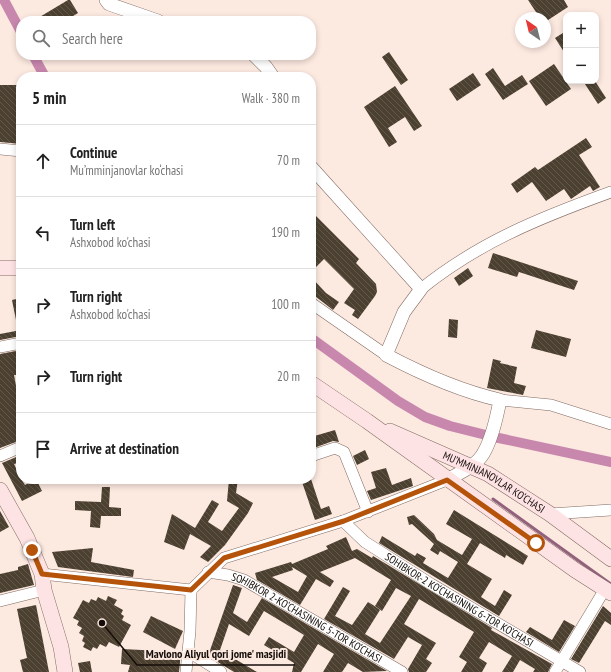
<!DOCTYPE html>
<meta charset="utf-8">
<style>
body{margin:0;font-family:"PT Sans Narrow",sans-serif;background:#f2f2f2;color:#222}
.controls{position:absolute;right:12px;top:12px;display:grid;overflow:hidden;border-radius:8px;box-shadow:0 2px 6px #0003}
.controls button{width:36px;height:36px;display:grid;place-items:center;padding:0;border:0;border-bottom:1px solid #e0e0e0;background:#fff;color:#222;font:20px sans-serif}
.compass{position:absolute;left:515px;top:12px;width:36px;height:36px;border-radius:50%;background:#fff;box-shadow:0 2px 6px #0003;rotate:325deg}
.stop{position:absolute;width:12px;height:12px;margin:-9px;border:3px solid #b45309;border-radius:50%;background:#fff}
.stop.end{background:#b45309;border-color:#fff;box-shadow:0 1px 4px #0008}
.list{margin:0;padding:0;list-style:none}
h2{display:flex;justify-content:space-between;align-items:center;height:52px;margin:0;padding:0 16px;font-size:17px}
h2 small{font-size:13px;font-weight:400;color:#767676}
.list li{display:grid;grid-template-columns:26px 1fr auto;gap:12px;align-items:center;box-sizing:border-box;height:72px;padding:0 16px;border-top:1px solid #e0e0e0}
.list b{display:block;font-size:15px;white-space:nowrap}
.list p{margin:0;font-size:13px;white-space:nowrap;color:#767676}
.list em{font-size:13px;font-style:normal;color:#767676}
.icon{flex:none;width:22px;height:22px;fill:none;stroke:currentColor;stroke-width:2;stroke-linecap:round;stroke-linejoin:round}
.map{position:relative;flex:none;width:611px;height:672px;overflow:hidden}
.search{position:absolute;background:#fff;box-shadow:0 2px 6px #0003;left:16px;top:16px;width:300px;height:44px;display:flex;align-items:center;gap:10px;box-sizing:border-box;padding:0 14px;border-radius:16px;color:#767676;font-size:15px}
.panel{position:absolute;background:#fff;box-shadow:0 2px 6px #0003;left:16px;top:72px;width:300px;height:412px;border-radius:16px}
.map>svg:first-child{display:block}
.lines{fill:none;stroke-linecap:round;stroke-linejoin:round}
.stream{stroke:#92627c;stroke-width:3}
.canal{stroke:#c887ad;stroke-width:10}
.building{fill:url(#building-back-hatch);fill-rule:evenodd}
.minor-casing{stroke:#816c63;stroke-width:12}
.tertiary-casing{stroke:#816c63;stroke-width:14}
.secondary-casing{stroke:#816c63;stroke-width:16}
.minor{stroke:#fff;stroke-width:11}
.tertiary{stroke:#fff;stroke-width:13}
.secondary{stroke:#fee3e5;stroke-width:15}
.route{stroke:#b45309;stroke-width:5}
.labels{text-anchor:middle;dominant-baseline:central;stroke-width:4;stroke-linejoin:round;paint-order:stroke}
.street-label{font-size:11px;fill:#150d09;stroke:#fce9e0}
.leader{fill:none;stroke:#150d09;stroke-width:1.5}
.callout-dot{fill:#150d09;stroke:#fce9e0;stroke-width:1.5}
.callout-label{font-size:12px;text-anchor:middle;font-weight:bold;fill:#150d09;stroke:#fce9e0;stroke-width:4;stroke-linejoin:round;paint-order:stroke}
</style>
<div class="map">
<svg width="611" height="672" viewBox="0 0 611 672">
<defs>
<pattern id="building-back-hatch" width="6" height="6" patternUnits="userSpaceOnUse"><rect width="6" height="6" fill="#4c4131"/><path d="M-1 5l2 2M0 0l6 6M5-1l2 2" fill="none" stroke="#62584b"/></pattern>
</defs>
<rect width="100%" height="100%" fill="#fce9e0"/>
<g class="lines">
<path class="stream" d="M493 499 611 584"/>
<g class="canal">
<path d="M4 0 21 32"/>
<path d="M33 55 45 77"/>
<path d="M311 338 398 401 425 417 450 426 494 437 611 462"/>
</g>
</g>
<g class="building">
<path d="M68 0H70L78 13 65 21H33Z"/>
<path d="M528 0H564L568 7 545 22V18H540Z"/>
<path d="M566 31V55L555 38Z"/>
<path d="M389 52 408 80 401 85 382 57Z"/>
<path d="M554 64 571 89 546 106 529 81Z"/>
<path d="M493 68 505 86 522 75 528 84 503 100 485 74Z"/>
<path d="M473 73 481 85 457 101 449 89Z"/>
<path d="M583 81H595L606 98 598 104Z"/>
<path d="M0 85H19L21 103V144L0 142Z"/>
<path d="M395 86 422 126 414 131 405 117 388 128 397 142 389 147 364 107Z"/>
<path d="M586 138 592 147 579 155 600 187 593 191 590 186 571 199 564 189 546 201 532 182 517 193 511 184 535 167 538 170Z"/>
<path d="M311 211 359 259 356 263 376 284 377 292 375 296 358 319 352 315 355 310 344 303 354 289 324 259 311 272V237L316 232 311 227Z"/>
<path d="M493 253 578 281 574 290 519 272 517 277 488 268Z"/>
<path d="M468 268 473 276 459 286 454 278Z"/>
<path d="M311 277 326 293 339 302 333 310 311 293Z"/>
<path d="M21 298V325H17L12 300Z"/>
<path d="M449 319 458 320 457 338 448 337Z"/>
<path d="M21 330V336L0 340V334Z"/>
<path d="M536 330 571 339 566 357 531 348Z"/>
<path d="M21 350V375H14L21 413V440L0 448V354Z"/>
<path d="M493 359 501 361 500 363 517 367 514 383 526 386 523 395 487 388Z"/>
<path d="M335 430 339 442 333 441 311 449V437Z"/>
<path d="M365 450 369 459 357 465 353 456Z"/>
<path d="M21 455V462L14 464 21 479 25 485 36 479 42 491 22 501 2 463Z"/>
<path d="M386 468 392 485 411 478 413 486 371 500 367 491 376 488 371 472Z"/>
<path d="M229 479H238L236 493 253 503 248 513 225 545 208 562 200 557 211 546 190 534 184 550 164 542 172 514 195 528 212 500 219 504 208 522 222 531 239 508 227 501Z"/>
<path d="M301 479H311L321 509 329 506 332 514 315 520Z"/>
<path d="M102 487H110L109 507 121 508V516H101L100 528 90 527 91 511 75 510V501L101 502Z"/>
<path d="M454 510 528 556 523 565 506 555 505 558 480 543 467 564 492 579 481 597 495 606 504 590 512 595 499 616 379 543 382 536 415 556 417 553 426 558 423 563 448 578 458 562 440 551 438 555 430 550 434 544 412 524 409 525 407 517 414 515 434 534 437 540 462 555 472 539 446 524Z"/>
<path d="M0 511 9 527 0 532Z"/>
<path d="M346 537 352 551 357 549 372 558 373 556 492 628 491 630 552 664 548 672H533L535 669 520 660 513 672H502L512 656 489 642 479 658 487 663 482 672H461L467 662 459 657 474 632 419 599 404 624 436 643 426 659 432 663 426 672H409L408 669 422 645 408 637 394 659 324 619 343 587 350 591 335 616 352 625 368 602 373 605 380 610 365 634 380 643 411 596 396 588 382 611 375 606 391 580 355 558 320 572 334 581 330 587 316 579 300 605 257 580 255 573 291 562 292 564 328 549 326 546ZM292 567 307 576 298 592 272 577 293 570Z"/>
<path d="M93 548 91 562 134 570 133 577 58 567 52 552Z"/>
<path d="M28 564 34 585 0 593V574L18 570V567Z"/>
<path d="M233 585 242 588 233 613 247 622 262 598 387 671 363 672 348 663 342 672H323L334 654 318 644 301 672H292L294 663 264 645 269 637 294 652 304 635 264 611 249 636 229 624 220 650 257 672H234L208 656Z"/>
<path d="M108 596 117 600 114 605 123 610 121 614 124 616 122 620 131 625 119 647 109 642 106 647 100 644 97 649 93 647 91 651 83 647 85 643 82 641 84 636 79 633 82 628 77 625 79 621 73 618 83 600 89 603 91 599 96 601 98 597 106 601Z"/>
<path d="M36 605 49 672H23L20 660 27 658 17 609Z"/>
<path d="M603 606 611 613V625L605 621 579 663 571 659Z"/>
<path d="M151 616 183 631 175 649 143 632Z"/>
<path d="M564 620 575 626 559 652 526 632 530 627 552 640Z"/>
<path d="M122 649 181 652 179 672H128L130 665 121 664Z"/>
<path d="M90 661 92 672H80L78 663Z"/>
</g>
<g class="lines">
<g class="minor-casing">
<g id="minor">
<path d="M0 149 21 151"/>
<path d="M421 289C479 242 542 217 611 192"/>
<path d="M311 303 386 355"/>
<path d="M0 347 21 343"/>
<path d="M500 400 551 405 611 424"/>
<path d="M0 456 21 447"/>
<path d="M311 456 335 448 344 452 368 512"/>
<path d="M550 514 611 510"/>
<path id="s1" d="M343 521 365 542 431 584 580 672"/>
<path id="s2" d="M208 572 228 575 244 580 402 672"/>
<path d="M42 574 191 590 224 558 343 521 447 480"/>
<path d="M0 601 44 590"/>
<path d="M189 652 221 672"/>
<path d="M186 672 190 631 191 590"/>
<path d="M555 672 605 589"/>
</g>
</g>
<g class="tertiary-casing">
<g id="tertiary">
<path d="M106 0 109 4 158 21"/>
<path d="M254 55 266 67 273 77"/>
<path d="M311 167 421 289 404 312 386 355C422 374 460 391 500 400 497 416 491 441 483 454 476 466 459 473 447 480"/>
</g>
</g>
<g class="secondary-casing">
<g id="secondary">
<path d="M0 268H21"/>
<path d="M311 383 367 421 575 570 611 593"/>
<path id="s3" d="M390 431 488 474 550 514 611 559"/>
<path d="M0 490 27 538 42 574 44 590 61 647 65 672"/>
</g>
</g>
<use href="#minor" class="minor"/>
<use href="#tertiary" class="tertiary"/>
<use href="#secondary" class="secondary"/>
</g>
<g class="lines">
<path class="route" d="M32 550 42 574 191 590 224 558 344 521 447 480 536 543"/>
</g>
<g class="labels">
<g class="street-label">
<text stroke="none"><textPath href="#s3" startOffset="116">MU’MMINJANOVLAR KO‘CHASI</textPath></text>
<text stroke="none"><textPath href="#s1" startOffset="141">SOHIBKOR-2 KO‘CHASINING 6-TOR KO‘CHASI</textPath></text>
<text stroke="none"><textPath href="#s2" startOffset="110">SOHIBKOR 2-KO‘CHASINING 5-TOR KO‘CHASI</textPath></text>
</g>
</g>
<path class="leader" d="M102 623L137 665H295"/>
<circle class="callout-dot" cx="102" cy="623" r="4"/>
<g class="callout-label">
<text x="216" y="658">Mavlono Aliyul qori jome' masjidi</text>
</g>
</svg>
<div class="controls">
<button>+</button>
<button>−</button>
</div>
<svg class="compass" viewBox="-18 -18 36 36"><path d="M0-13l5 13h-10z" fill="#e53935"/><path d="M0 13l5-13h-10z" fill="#767676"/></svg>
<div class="stop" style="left:536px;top:543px"></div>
<div class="stop end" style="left:32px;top:550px"></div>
<div class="search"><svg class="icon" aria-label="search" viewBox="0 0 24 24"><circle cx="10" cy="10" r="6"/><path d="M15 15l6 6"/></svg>Search here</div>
<section class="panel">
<h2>5 min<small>Walk · 380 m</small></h2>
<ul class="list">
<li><svg class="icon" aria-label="ahead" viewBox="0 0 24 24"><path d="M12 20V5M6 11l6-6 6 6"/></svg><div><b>Continue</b><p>Mu’mminjanovlar ko‘chasi</p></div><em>70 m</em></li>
<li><svg class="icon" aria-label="left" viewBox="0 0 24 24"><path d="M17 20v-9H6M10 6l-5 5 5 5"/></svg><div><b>Turn left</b><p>Ashxobod ko'chasi</p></div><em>190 m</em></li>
<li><svg class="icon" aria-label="right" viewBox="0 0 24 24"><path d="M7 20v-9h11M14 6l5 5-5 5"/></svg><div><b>Turn right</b><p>Ashxobod ko'chasi</p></div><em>100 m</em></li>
<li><svg class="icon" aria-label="right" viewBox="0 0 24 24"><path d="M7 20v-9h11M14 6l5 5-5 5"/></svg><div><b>Turn right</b></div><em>20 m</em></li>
<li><svg class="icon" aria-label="arrive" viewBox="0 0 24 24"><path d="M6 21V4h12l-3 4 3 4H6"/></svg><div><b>Arrive at destination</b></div></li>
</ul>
</section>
</div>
